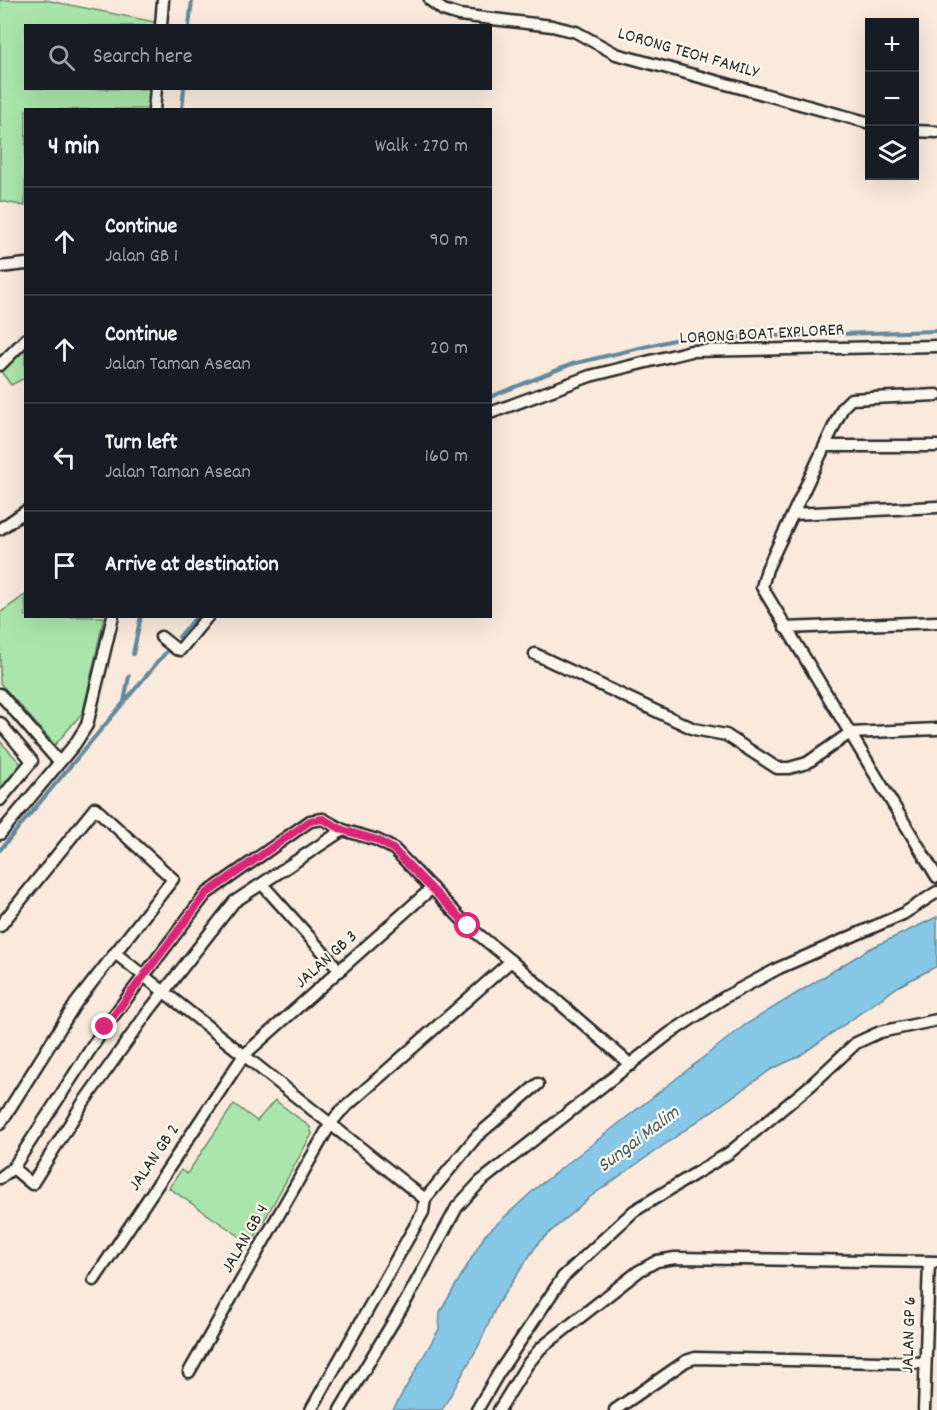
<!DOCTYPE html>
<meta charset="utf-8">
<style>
body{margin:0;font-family:Dekko,sans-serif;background:#242831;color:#f1f3f6}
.controls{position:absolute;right:18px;top:18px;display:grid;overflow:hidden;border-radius:0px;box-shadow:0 6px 24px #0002}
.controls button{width:54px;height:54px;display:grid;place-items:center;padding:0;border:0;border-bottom:2px solid #363941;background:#171b24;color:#f1f3f6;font:30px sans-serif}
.stop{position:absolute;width:18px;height:18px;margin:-14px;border:4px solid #db2777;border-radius:50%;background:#fff}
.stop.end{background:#db2777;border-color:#fff;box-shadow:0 2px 6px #0008}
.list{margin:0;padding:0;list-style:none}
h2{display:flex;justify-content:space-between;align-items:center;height:78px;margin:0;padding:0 24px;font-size:26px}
h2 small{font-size:20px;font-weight:400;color:#9ea1a6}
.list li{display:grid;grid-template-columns:39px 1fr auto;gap:18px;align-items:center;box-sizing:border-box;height:108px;padding:0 24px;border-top:2px solid #363941}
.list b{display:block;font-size:22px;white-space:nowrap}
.list p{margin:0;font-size:20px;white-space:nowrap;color:#9ea1a6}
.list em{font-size:20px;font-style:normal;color:#9ea1a6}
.icon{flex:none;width:33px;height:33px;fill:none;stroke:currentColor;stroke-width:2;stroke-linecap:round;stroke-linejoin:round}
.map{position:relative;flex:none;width:937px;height:1410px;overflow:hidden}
.search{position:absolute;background:#171b24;box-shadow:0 6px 24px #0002;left:24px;top:24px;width:468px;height:66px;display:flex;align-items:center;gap:15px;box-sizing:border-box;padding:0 21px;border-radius:0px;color:#9ea1a6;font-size:22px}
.panel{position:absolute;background:#171b24;box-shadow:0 6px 24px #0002;left:24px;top:108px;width:468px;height:510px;border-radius:0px}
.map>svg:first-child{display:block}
.green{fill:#aae6ab;stroke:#6a886b;stroke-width:1.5}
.water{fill:#87c8e8;stroke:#62899c;stroke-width:1.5}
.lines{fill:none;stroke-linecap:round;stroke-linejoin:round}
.stream{stroke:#62899c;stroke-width:4}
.street-casing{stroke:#2b2b2b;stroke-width:15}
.street{stroke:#fbf7ec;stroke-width:10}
.route{stroke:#db2777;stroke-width:8}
.labels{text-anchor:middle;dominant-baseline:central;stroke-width:4.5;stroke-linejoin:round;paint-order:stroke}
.street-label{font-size:18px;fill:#2b2b2b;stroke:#fbf7ec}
.water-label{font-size:20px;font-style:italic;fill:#475a64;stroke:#fbf7ec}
</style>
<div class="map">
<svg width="937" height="1410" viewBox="0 0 937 1410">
<rect width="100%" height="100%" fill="#faeadd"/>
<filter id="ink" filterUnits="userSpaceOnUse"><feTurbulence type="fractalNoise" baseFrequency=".0167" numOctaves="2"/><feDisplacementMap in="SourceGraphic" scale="12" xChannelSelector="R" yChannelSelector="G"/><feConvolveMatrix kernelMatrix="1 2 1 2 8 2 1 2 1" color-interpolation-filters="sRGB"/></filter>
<g filter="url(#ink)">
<g class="green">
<path d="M0 0H45L155 22V26H26V88L150 89 148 109 26 110 25 206 0 201Z"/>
<path d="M25 340V378L11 385 0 370Z"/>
<path d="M25 595 26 616 104 617 83 712 55 745 0 683V613Z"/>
<path d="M0 741 21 764 0 789Z"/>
<path d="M275 1100 310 1127 312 1134 251 1244 169 1188 181 1170 187 1174 234 1104 257 1121Z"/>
</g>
<path class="water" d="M937 917V966L899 986 798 1057 772 1069 590 1197 539 1242 498 1303 479 1345 442 1410H393L439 1329 440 1312 485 1235 536 1188 745 1025 869 949Z"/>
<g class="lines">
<g class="stream">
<path d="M189 26 192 0"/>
<path d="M182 110 184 88"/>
<path d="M490 397 572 364 678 339 937 331"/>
<path d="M179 637 197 616"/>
<path d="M133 654 141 616"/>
<path d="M124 702 129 676"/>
<path d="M0 850 167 651"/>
</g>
<g class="street-casing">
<g id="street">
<path d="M430 0 443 10 459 15 552 26 576 32 616 54 870 123"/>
<path d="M161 26 163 0"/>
<path d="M154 110 156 88"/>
<path d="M914 131 937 132"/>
<path d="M0 267 26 264"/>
<path d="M0 365 26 339"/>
<path d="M937 395 851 399 843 407 767 569 762 587 937 877"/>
<path d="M490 413 590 376 691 351 937 346"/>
<path d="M825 446H937"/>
<path d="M793 514 937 507"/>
<path d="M0 529 26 511"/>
<path d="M785 628 937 622"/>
<path d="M161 637 176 649 180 650 208 616"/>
<path d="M535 654 694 729 726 735 777 768H789L807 763 850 733 937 729"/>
<path d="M0 694 59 762"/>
<path d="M0 723 32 761 0 800"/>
<path d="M0 834 75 744 87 725 113 616"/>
<path d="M262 884 340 971"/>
<path d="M0 926 95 808 173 879 76 1003 0 1124"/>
<path d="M115 953 425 1199 423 1212 311 1410"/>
<path d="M13 1168 32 1184 83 1103 148 1012 234 902 343 830"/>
<path d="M0 1178 13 1168 105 1027 206 894 310 821 323 819 343 830 377 840 394 849 468 926 511 961"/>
<path d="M425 1199 477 1136 538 1084"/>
<path d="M94 1280 244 1055 432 888"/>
<path d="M189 1372 331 1123 340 1112 511 961 631 1065"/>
<path d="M340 1410 407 1299 457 1207 480 1182 670 1033 725 997 779 968 903 914 937 892"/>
<path d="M477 1410 498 1374 563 1277 634 1211 729 1153 811 1085 856 1043 880 1032 937 1020"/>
<path d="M499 1410 527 1365 541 1348 639 1271 657 1261 675 1258 937 1262"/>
<path d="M615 1410 686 1361 695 1358 925 1363"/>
<path d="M924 1410 929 1262"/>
</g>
</g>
<use href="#street" class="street"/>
</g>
</g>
<g class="lines" filter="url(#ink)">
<path class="route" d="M105 1027 206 894 310 821 323 819 343 830 377 840 393 849 468 926"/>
</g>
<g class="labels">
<g class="street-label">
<text transform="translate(688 54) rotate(16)">LORONG TEOH FAMILY</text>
<text transform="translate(762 335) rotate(-3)">LORONG BOAT EXPLORER</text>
<text transform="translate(327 960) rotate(-42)">JALAN GB 3</text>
<text transform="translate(155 1158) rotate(-56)">JALAN GB 2</text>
<text transform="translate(246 1239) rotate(-60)">JALAN GB 4</text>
<text transform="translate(910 1335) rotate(-88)">JALAN GP 6</text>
</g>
<g class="water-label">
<text transform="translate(639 1140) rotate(-37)">Sungai Malim</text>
</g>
</g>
</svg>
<div class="controls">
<button>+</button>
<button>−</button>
<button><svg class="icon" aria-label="layers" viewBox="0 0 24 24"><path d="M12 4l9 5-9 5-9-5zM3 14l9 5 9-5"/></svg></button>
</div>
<div class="stop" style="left:468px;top:926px"></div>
<div class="stop end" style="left:105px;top:1027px"></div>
<div class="search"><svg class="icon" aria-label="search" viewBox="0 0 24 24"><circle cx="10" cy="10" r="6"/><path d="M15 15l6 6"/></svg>Search here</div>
<section class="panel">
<h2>4 min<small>Walk · 270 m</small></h2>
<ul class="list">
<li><svg class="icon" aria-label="ahead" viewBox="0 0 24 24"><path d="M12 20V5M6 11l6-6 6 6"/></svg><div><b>Continue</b><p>Jalan GB 1</p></div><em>90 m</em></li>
<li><svg class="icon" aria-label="ahead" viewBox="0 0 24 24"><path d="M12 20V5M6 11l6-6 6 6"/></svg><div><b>Continue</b><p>Jalan Taman Asean</p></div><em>20 m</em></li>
<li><svg class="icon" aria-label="left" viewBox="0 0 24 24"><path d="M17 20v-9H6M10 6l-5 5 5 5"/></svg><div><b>Turn left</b><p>Jalan Taman Asean</p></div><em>160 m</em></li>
<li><svg class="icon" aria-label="arrive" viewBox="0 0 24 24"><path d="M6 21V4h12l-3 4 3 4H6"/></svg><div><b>Arrive at destination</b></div></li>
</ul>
</section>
</div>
